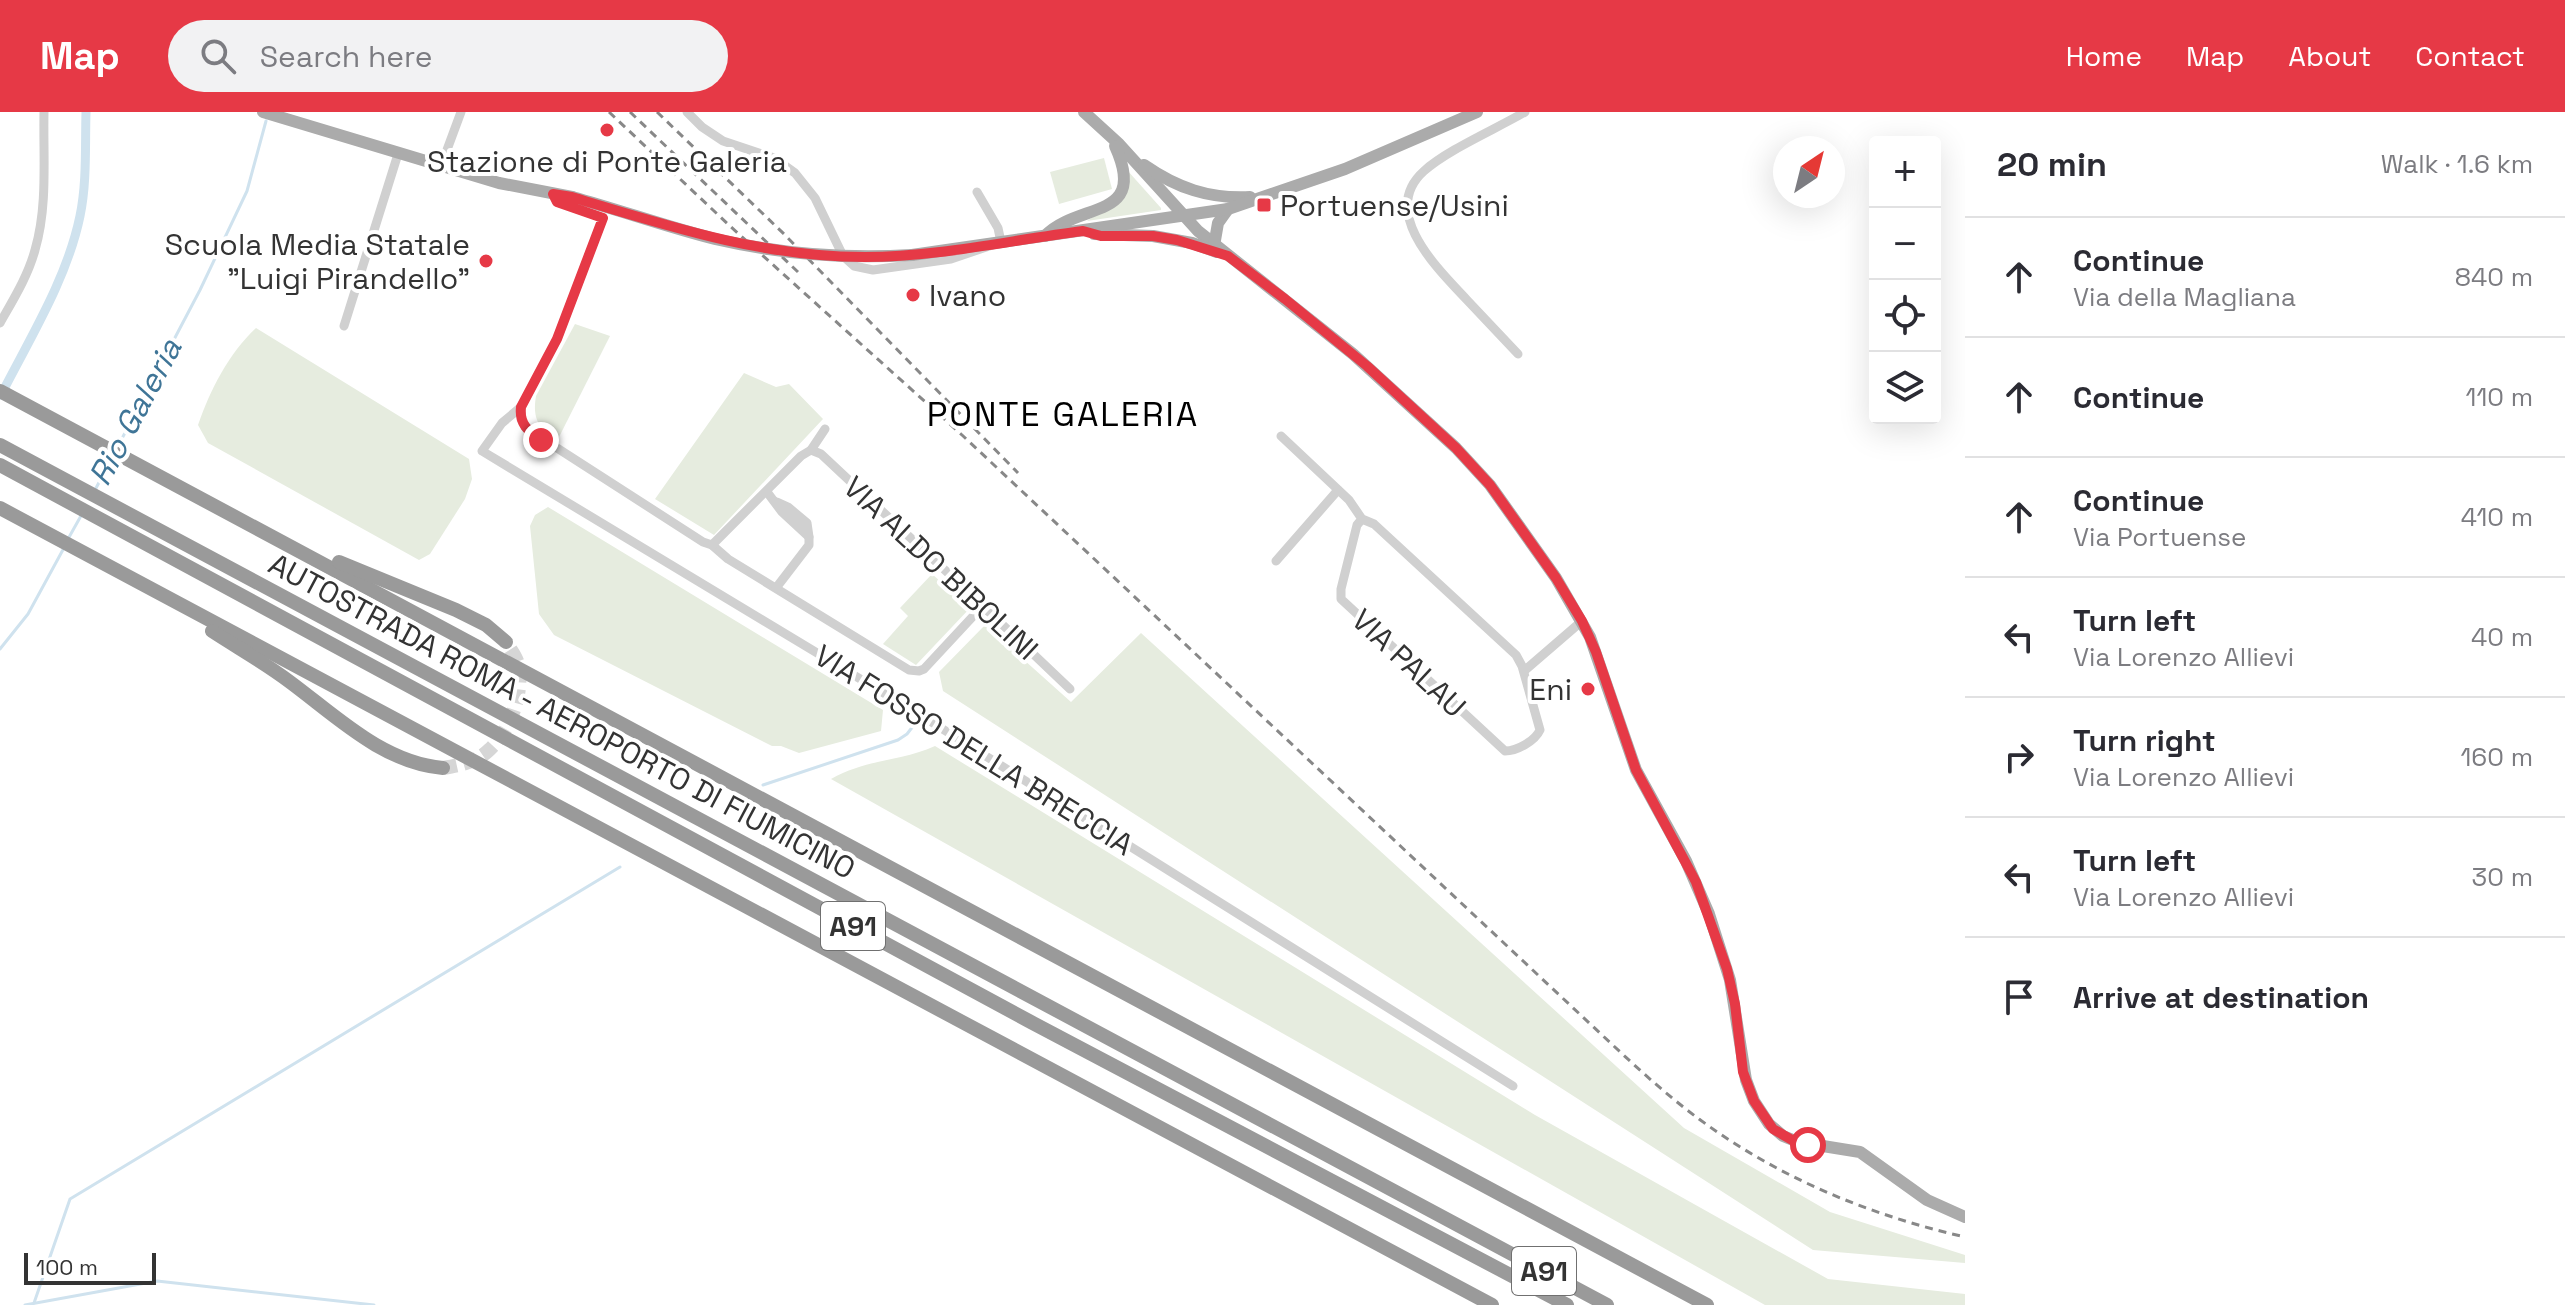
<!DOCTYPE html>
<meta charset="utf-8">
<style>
body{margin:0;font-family:"Space Grotesk",sans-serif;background:#f2f2f3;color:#2b2b33}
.controls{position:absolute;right:24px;top:24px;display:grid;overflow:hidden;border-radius:8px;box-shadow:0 8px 32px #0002}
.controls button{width:72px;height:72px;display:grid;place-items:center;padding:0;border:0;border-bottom:2px solid #e1e1e2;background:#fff;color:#2b2b33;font:40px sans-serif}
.compass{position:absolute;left:1773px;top:24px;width:72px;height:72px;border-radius:50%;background:#fff;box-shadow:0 8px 32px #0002;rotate:35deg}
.scale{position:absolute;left:24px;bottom:20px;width:132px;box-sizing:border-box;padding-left:8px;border:4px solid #333;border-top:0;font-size:22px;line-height:28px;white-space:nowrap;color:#333;-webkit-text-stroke:6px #fff;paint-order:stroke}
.stop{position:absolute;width:24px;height:24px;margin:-18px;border:6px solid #e63946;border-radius:50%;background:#fff}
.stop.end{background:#e63946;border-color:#fff;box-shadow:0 2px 8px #0008}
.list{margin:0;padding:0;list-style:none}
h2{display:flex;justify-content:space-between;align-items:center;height:104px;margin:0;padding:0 32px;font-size:34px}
h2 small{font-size:26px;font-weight:400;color:#7c7c81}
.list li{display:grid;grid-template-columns:52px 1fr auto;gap:24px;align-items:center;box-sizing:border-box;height:120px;padding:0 32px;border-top:2px solid #e1e1e2}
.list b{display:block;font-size:30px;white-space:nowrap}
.list p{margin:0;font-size:26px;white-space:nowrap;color:#7c7c81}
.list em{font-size:26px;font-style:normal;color:#7c7c81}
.icon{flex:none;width:44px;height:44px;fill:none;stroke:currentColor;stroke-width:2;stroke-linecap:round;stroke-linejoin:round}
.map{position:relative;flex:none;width:1965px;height:1193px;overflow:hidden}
header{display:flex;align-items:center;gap:48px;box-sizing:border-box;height:112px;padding:0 40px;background:#e63946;color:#fff}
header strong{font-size:38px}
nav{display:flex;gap:44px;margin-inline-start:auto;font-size:28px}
.search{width:560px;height:72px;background:#f2f2f3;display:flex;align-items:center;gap:20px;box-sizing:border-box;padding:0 28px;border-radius:44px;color:#7c7c81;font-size:30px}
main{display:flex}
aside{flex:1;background:#fff}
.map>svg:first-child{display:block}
.green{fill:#e6ecdf}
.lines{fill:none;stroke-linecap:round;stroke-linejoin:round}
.stream{stroke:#cfe2ee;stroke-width:3}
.canal{stroke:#cfe2ee;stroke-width:9}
.highway-tunnel{stroke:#d6d6d6;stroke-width:14;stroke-dasharray:14 7;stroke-linecap:butt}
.minor{stroke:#d0d0d0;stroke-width:9}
.major{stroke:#ababab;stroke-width:12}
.highway{stroke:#9a9a9a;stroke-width:14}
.rail{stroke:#888;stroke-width:3;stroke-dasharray:8 6;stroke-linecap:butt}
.major-bridge{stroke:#ababab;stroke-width:12}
.route{stroke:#e63946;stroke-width:10}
.poi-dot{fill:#e63946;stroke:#fff;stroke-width:3}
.labels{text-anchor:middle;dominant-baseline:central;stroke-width:8;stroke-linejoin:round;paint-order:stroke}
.shield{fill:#fff;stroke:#707070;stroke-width:2}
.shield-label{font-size:28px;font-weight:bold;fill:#333}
.poi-label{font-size:30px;fill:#333;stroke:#fff;text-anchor:start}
.street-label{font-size:30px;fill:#333;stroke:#fff}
.water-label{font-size:32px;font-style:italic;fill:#3f7597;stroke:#fff}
.quarter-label{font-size:34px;letter-spacing:2px;fill:#000;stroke:#fff}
</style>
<header>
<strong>Map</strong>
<div class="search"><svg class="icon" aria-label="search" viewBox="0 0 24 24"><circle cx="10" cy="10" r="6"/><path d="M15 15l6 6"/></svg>Search here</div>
<nav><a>Home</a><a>Map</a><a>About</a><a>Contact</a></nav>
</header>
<main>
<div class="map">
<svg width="1965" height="1193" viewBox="0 0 1965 1193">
<rect width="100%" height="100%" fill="#fff"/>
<g class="green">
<path d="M1104 46 1112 77 1059 92 1050 60Z"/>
<path d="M1127 58 1161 96V98L1087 109C1113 91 1129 101 1127 58Z"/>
<path d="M575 212 610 224 557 329C539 317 532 307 536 284Z"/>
<path d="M256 216 469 347 472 367 465 387 430 442 419 448 208 331 198 313C210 278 229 241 256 216Z"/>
<path d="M744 261 776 275 789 272 823 307 714 423 655 387Z"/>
<path d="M548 395 883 598 881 619 799 641 781 634H772L554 523 539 502 530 414 535 403Z"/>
<path d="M932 462 970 496 916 553 883 532 908 504 900 496Z"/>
<path d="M985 513 1071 590 1141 521 1684 1016 1830 1100 1965 1143V1151L1813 1138 943 579 939 560Z"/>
<path d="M935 634 1535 1003 1828 1167 1965 1182V1193H1765L831 667C866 647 899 650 935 634Z"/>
</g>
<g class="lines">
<g class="stream">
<path d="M117 336 200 178 247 79 266 9"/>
<path d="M95 378 112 346"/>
<path d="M68 427 82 402"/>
<path d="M0 537 28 502 65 434"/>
<path d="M763 673 898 628 907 622 924 600"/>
<path d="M34 1191 70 1087 620 755"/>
<path d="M25 1193 157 1169 374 1193"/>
</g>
<path class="canal" d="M1 283C30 226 67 167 80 104 87 71 85 34 86 0"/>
<path class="highway-tunnel" d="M443 656C460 653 477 650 489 638 511 618 524 580 518 552 516 544 510 537 506 530"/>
<g class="minor">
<path d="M687 0 702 15 723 29 774 46 795 61 815 86 843 144 854 154 873 158 951 147 1001 130 998 116 977 80"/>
<path d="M441 54 461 0"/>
<path d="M553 82 557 90 603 106 557 227 521 295V307L526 316 703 430 712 433 728 447 909 558 919 559 924 557 977 500 978 495"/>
<path d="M0 211C13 188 28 164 35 138 48 94 43 45 44 0"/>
<path d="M344 214 398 42"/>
<path d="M1518 242C1501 224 1484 206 1467 188 1439 158 1378 100 1424 59 1447 38 1496 17 1525 0"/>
<path d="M521 295 502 311 482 339 925 606 1513 974"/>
<path d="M1281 324 1349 388 1362 407 1374 412 1516 543 1522 554 1540 618C1535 629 1517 639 1505 639L1341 487V477L1357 413 1362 407"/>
<path d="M811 338 821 342 963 475 976 489 978 495 988 499 1070 577"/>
<path d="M767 380 782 400 809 425 807 411 788 395 777 390"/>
<path d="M712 433 801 344 811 338 825 317"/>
<path d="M1276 449 1338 378"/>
<path d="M776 476 809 433V425"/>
<path d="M1524 559 1582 509"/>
</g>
<g class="major">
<path d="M263 0 499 71 572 85"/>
<path d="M1084 0 1119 32 1198 119 1353 242 1456 336 1490 373 1556 466 1590 525 1636 658 1686 749 1709 802 1730 868 1746 968 1754 989 1769 1012 1783 1024 1798 1030 1860 1040 1927 1088 1965 1105"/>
<path d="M1144 53C1177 76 1209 87 1250 85"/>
<path d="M1094 122 1153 124 1192 131 1217 140"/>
<path d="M1045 124C1079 89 1149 109 1115 34"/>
<path d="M1214 134 1218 111 1228 97"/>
<path d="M912 143 1228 97 1345 57 1477 0"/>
</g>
<g class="highway">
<path d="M0 279 1707 1193"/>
<path d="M0 333 1607 1193"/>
<path d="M0 353 1029 909 1567 1193"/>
<path d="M0 396 1492 1193"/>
<path d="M339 450 456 498 486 513 506 530"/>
<path d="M212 519C238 536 265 551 290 570 336 604 383 651 443 656"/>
</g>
<g class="rail">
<path d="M609 0 731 115 962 323 1602 923C1633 952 1665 982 1699 1007 1779 1066 1869 1103 1965 1125"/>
<path d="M630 0 798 160"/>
<path d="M657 0 784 122 1018 361"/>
</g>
<path class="major-bridge" d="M572 85C620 98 667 115 715 127 780 142 845 147 912 143"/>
</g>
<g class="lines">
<path class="route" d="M541 328C528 319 519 312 521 295L557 227 603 106 557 90 553 82 572 85C668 114 763 145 865 145 938 145 1011 128 1083 119L1101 124H1153L1177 128 1228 144 1285 187 1367 254 1456 336 1490 373 1556 466 1582 509 1596 540 1636 658 1696 770 1727 857 1735 892 1743 960 1754 989 1773 1017 1792 1028 1808 1033"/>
</g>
<g class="poi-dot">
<circle cx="607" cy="18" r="8"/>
<rect x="1256" y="85" width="16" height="16" rx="4"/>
<circle cx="486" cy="149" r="8"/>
<circle cx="913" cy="183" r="8"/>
<circle cx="1588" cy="577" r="8"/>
</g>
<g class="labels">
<g class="shield">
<rect x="821" y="790" width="64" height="48" rx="6"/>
<rect x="1512" y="1135" width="64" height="48" rx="6"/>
</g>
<g class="shield-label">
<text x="853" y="814">A91</text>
<text x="1544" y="1159">A91</text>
</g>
<g class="poi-label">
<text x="607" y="49" text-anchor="middle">Stazione di Ponte Galeria</text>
<text x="1280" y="93">Portuense/Usini</text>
<text x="470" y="132" text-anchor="end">Scuola Media Statale<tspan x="470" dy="34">"Luigi Pirandello"</tspan></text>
<text x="929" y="183">Ivano</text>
<text x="1572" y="577" text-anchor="end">Eni</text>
</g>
<g class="street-label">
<text transform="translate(941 456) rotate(43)">VIA ALDO BIBOLINI</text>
<text transform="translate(1409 551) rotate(43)">VIA PALAU</text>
<text transform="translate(562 604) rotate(28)">AUTOSTRADA ROMA - AEROPORTO DI FIUMICINO</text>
<text transform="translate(974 638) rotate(32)">VIA FOSSO DELLA BRECCIA</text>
</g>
<g class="water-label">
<text transform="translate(135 300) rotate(-62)">Rio Galeria</text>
</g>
<g class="quarter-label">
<text x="1063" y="302">PONTE GALERIA</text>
</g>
</g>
</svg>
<div class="controls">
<button>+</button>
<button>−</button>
<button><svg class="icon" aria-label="locate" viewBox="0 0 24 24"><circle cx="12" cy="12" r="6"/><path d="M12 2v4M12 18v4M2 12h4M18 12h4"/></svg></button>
<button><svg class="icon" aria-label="layers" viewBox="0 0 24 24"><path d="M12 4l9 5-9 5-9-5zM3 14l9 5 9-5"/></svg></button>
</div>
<svg class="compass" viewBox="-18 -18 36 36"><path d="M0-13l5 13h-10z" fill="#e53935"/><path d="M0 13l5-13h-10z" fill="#7c7c81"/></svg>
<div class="scale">100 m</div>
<div class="stop" style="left:1808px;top:1033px"></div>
<div class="stop end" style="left:541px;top:328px"></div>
</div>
<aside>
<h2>20 min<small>Walk · 1.6 km</small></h2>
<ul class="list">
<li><svg class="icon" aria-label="ahead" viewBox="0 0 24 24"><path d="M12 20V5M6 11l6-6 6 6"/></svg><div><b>Continue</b><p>Via della Magliana</p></div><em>840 m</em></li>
<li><svg class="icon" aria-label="ahead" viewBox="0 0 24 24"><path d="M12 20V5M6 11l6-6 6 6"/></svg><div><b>Continue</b></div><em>110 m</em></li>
<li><svg class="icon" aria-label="ahead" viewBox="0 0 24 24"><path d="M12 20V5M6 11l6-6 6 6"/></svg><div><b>Continue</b><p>Via Portuense</p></div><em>410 m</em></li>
<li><svg class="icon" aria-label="left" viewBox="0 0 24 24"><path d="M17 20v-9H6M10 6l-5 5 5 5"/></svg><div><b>Turn left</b><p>Via Lorenzo Allievi</p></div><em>40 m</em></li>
<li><svg class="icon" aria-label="right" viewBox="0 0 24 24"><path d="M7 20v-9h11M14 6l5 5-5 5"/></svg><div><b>Turn right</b><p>Via Lorenzo Allievi</p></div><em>160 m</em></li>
<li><svg class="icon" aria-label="left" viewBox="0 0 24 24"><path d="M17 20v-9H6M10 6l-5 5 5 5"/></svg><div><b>Turn left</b><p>Via Lorenzo Allievi</p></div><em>30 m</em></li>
<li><svg class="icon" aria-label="arrive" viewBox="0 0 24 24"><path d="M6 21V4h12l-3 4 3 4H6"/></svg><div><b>Arrive at destination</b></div></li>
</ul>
</aside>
</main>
